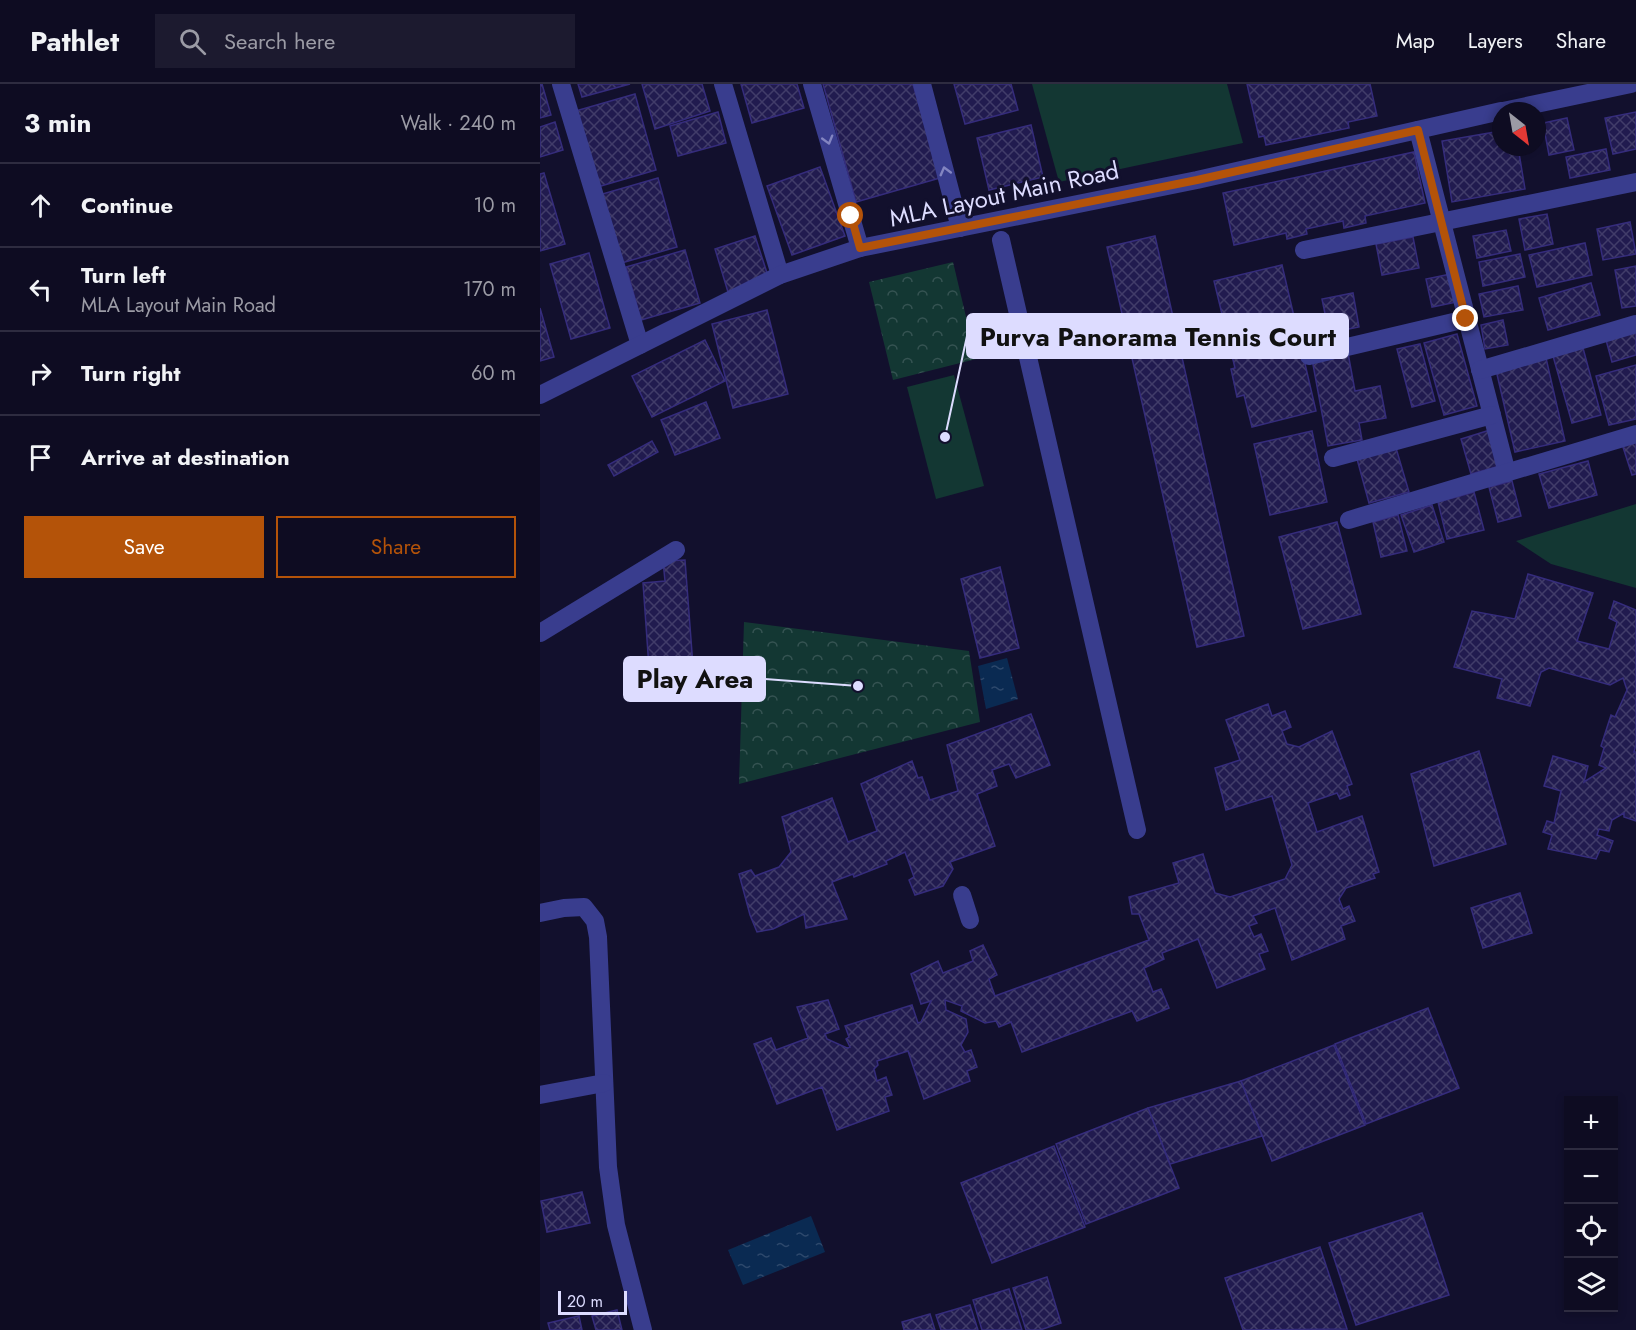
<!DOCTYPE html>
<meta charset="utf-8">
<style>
body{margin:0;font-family:Jost,sans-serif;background:#1c1a2f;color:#f1f3f6}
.controls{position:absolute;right:18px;bottom:18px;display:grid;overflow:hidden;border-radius:0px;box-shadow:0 3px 9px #0003}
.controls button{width:54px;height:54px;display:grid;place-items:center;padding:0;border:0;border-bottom:2px solid #2e2c40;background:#0e0c22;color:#f1f3f6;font:30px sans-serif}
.compass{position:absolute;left:952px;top:18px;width:54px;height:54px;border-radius:50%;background:#0e0c22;box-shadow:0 3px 9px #0003;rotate:149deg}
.scale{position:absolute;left:18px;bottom:15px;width:69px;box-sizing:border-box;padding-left:6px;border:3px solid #dddcff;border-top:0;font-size:16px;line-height:21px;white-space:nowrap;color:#dddcff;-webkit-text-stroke:4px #12102d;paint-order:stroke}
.stop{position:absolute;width:18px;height:18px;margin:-14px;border:4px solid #b45309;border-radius:50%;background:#fff}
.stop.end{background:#b45309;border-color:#fff;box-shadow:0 2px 6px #0008}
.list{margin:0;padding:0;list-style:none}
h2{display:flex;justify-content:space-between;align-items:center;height:78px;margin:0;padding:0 24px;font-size:26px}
h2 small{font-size:20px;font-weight:400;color:#9b9ba5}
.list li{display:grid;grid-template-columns:39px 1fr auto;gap:18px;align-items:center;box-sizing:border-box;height:84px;padding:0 24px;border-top:2px solid #2e2c40}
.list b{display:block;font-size:22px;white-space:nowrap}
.list p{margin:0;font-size:20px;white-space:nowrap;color:#9b9ba5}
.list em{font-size:20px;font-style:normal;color:#9b9ba5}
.actions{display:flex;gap:12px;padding:18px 24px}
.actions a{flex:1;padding:14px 0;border:2px solid #b45309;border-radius:0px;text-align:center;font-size:21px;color:#b45309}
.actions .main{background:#b45309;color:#fff}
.icon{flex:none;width:33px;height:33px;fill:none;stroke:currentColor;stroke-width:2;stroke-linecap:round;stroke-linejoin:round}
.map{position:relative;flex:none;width:1096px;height:1246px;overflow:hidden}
header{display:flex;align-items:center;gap:36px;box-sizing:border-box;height:84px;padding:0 30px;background:#0e0c22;border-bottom:2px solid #2e2c40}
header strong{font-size:28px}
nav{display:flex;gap:33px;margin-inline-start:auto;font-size:21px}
.search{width:420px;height:54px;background:#1c1a2f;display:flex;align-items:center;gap:15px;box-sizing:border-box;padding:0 21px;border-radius:0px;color:#9b9ba5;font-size:22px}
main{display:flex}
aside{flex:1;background:#0e0c22}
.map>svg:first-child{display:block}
.grass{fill:#133733}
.forest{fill:url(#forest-crowns)}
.water{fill:url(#water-ripples)}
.building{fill:url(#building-cross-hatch);stroke:#352c7c;stroke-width:1.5}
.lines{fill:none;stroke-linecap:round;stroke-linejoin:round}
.street{stroke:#393d8e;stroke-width:18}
.oneway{stroke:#8385c1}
.route{stroke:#b45309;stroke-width:8}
.labels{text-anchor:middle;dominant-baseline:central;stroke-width:6;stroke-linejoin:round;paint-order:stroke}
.street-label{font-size:24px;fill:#dddcff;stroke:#12102d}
.leader{fill:none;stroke:#dddcff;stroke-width:2}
.callout-dot{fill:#dddcff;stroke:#12102d;stroke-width:2}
.callout{fill:#dddcff;stroke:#dddcff;stroke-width:2}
.callout-label{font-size:26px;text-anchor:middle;font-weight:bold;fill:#111}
</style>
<header>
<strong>Pathlet</strong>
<div class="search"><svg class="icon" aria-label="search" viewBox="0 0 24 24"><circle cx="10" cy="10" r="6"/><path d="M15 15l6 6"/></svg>Search here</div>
<nav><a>Map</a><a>Layers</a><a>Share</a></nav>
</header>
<main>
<aside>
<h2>3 min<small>Walk · 240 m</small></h2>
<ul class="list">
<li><svg class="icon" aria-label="ahead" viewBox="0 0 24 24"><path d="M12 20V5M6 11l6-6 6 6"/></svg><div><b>Continue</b></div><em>10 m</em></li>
<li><svg class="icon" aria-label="left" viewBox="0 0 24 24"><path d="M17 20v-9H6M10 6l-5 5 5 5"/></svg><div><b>Turn left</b><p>MLA Layout Main Road</p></div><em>170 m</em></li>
<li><svg class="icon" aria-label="right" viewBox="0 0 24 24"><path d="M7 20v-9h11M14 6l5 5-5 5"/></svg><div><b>Turn right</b></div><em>60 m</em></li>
<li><svg class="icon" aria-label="arrive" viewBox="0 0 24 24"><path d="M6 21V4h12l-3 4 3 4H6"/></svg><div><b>Arrive at destination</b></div></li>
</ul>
<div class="actions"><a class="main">Save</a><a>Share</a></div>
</aside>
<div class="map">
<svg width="1096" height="1246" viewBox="0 0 1096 1246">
<defs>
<pattern id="forest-crowns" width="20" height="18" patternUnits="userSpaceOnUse" patternTransform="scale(1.5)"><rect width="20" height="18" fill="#133733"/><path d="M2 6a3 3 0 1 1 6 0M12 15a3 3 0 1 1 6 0" fill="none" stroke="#355352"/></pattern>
<pattern id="water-ripples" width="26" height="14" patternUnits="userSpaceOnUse" patternTransform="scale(1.5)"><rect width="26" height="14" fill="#0a2a52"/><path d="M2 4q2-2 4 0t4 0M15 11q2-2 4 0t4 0" fill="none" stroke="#2d486c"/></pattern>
<pattern id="building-cross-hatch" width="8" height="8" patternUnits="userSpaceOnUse" patternTransform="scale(1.5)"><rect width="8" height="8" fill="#211b4f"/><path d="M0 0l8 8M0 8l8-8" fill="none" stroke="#413c69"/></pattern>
</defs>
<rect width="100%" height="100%" fill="#12102d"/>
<g class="grass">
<path d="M492 0H687L703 59 519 98Z"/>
<path d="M414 291 444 402 396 415 367 303Z"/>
<path d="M1096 420V504L1011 480 976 457Z"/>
</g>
<g class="forest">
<path d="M413 178 436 275 353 296 329 198Z"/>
<path d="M204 538 429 567 440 638 199 700Z"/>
</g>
<g class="water">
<path d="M467 574 478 615 446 625 438 582Z"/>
<path d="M271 1132 285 1168 203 1201 188 1166Z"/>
</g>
<g class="building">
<path d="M0 0H2L11 31 0 34Z"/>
<path d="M38 0H90L42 13Z"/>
<path d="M102 0H162L170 27 115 45Z"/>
<path d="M201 0H257L264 24 212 39Z"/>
<path d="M283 0H373L400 94 316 118Z"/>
<path d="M414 0H471L478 26 425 40Z"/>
<path d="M707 0H830L837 32 808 38 809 44 726 61 724 52 719 53Z"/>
<path d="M95 10 116 86 54 104 32 28Z"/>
<path d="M178 28 186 59 138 72 130 42Z"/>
<path d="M1096 28V65L1073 70 1065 34Z"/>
<path d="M1027 34 1034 66 1009 71 1003 39Z"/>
<path d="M15 38 23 66 0 73V43Z"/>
<path d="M491 41 503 93 449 106 437 54Z"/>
<path d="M961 47V63H978L985 105 912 118 902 57Z"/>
<path d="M1066 65 1070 86 1030 94 1026 73Z"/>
<path d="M874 68 885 119 825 132 826 139 804 144 803 137 766 145 767 150 747 155 746 149 694 161 683 109Z"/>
<path d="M280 83 305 152 252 171 227 102Z"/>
<path d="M4 89 25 160 0 167V90Z"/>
<path d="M118 94 137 163 78 180 59 111Z"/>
<path d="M1007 130 1013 160 985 166 979 135Z"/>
<path d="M1090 138 1096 170 1063 176 1057 145Z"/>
<path d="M966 146 971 167 937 174 933 152Z"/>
<path d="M215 152 229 195 188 208 175 165Z"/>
<path d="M615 152 704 552 657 563 567 163Z"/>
<path d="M873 153 879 184 842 191 836 160Z"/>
<path d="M1045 159 1052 191 997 203 989 171Z"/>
<path d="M145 166 160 219 101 236 86 183Z"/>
<path d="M49 169 70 244 31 255 10 180Z"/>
<path d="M980 170 985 193 943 202 939 178Z"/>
<path d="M742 181 776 327 712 343 704 311 697 313 691 285 695 284 674 197Z"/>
<path d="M1096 182V222L1082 224 1075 186Z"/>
<path d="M911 190 917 218 892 223 886 195Z"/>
<path d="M1051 199 1060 231 1008 246 999 214Z"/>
<path d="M978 202 983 226 944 233 939 210Z"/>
<path d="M813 209 819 243 789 249 782 215Z"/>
<path d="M0 224 14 273 0 277Z"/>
<path d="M227 226 248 310 193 324 172 240Z"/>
<path d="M963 236 968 261 945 265 941 241Z"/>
<path d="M1096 248V271L1072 278 1066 256Z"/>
<path d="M917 250 937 322 904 331 884 259Z"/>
<path d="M165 256 185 297 112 333 92 292Z"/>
<path d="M880 260 895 317 872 323 857 265Z"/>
<path d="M1043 264 1061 331 1032 339 1013 272Z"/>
<path d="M808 269 815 307 840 302 846 334 819 339 822 356 788 362 772 275Z"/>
<path d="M1006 274 1025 357 975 368 956 286Z"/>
<path d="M1096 281V335L1069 341 1056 292Z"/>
<path d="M166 318 180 354 135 371 121 336Z"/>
<path d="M950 346 960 382 931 390 921 355Z"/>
<path d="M772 347 787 418 730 431 714 360Z"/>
<path d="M1096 356V390L1092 391 1082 360Z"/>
<path d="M112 357 118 368 74 392 68 381Z"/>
<path d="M856 364 869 408 829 419 817 375Z"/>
<path d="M1048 377 1057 411 1009 424 999 390Z"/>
<path d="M972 397 981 432 958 438 949 403Z"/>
<path d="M934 408 944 446 907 455 898 418Z"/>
<path d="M892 421 904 458 874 468 861 431Z"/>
<path d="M858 431 867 467 841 473 833 438Z"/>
<path d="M797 438 821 530 763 545 739 453Z"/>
<path d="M145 476 154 595 110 598 103 499 125 497 123 477Z"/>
<path d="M460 483 479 564 440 574 421 495Z"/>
<path d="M988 490 1053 509 1037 557 1069 565 1077 538 1069 534 1074 517 1096 526V661L1094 668H1096V737L1084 733V729L1072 736 1069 747 1059 745 1057 751 1073 757 1069 768 1060 766 1056 775 1008 765 1012 751 1003 748 1007 737 1014 739 1021 707 1004 702 1013 672 1048 682 1044 698 1066 684 1059 681 1064 664 1061 662 1071 631 1075 633 1087 606 1083 594 1070 601 1009 584 1001 588 990 622 957 614 962 595 914 583 932 527 975 535Z"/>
<path d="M728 620 732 632 745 627 751 643 742 647 747 660 759 663 792 647 812 700 807 702 810 711 800 715 797 709 768 719 777 748 822 732 839 788 833 790 835 794 806 804 799 815 803 825 809 822 815 837 801 842 805 855 752 876 735 824 713 832 717 839 709 842 714 853 721 850 728 867 719 870 725 885 677 904 658 855 622 869 624 875 604 884 613 908 621 905 629 924 597 937 592 927 482 968 471 938 459 943 456 937 445 939 421 927 422 922 405 916 406 926 426 935 428 948 421 961 425 968 431 966 437 983 427 987 430 997 384 1015 368 967 337 977 338 981 334 985 337 997 346 993 352 1011 345 1013 349 1027 297 1046 282 1003 237 1020 214 960 231 954 236 966 268 954 257 923 288 916 299 945 285 950 287 955 307 964 310 963 306 955 309 953 305 942 372 921 378 939 381 938 391 917 381 920 371 890 398 877 403 889 433 877 430 867 443 861 457 891 449 895 455 912 609 856 599 830H592L589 813 639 799 633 779 663 770 675 809 690 813 745 795 752 781 732 712 686 726 675 684 700 676 686 636Z"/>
<path d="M491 630 510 681 476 694 469 680 452 686 457 702 437 710 455 762 410 778 413 785 403 802 375 811 369 796 374 793 365 768 346 777 347 780 314 793 313 790 292 798 307 835 266 844 264 830 233 845 217 848 210 831 199 790 211 786 215 792 239 783 251 768 242 733 292 714 308 758 337 747 321 700 372 677 378 694 382 693 390 716 418 707 407 661Z"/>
<path d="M939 667 966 760 894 782 871 690Z"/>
<path d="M980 809 992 849 943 864 931 824Z"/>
<path d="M888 924 919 1004 826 1040 795 960Z"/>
<path d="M794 961 825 1041 732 1077 701 997Z"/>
<path d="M701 997 722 1052 630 1080 608 1024Z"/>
<path d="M608 1024 639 1104 546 1140 516 1060Z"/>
<path d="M514 1062 545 1143 452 1179 421 1099Z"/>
<path d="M42 1108 50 1139 7 1148 1 1117Z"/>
<path d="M882 1129 909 1211 816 1241 789 1159Z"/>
<path d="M780 1163 807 1245 703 1246 685 1194Z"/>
<path d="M507 1193 521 1239 500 1246H486L473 1204Z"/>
<path d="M469 1205 482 1246H442L433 1216Z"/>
<path d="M430 1221 438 1246H401L396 1231Z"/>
<path d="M77 1226 82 1246H56L52 1232Z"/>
<path d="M390 1230 395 1246H364L362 1238Z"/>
<path d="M39 1232 42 1246H10L8 1239Z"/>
</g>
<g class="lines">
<g class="street">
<path d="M21 0 100 261"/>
<path d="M183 0 240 191"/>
<path d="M272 0 320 164"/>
<path d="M382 0 420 144"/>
<path d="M963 27 1091 0"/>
<path d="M878 46 967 389"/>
<path d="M461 156 597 746"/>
<path d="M764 166 1096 98"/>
<path d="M764 242 769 272 926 235"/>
<path d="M940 286 1096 240"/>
<path d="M0 311 240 191 320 164 657 96 961 27"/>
<path d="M793 374 952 331"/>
<path d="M809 436 1096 350"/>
<path d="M0 549 136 466"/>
<path d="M422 811 430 836"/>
<path d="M0 829 24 824 44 823 55 837 58 853 68 1083 76 1141 103 1246"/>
<path d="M0 1011 64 999"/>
</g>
</g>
<defs><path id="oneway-chevron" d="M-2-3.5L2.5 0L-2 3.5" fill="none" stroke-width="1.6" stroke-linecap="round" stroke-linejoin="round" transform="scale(1.5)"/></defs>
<g class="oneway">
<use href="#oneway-chevron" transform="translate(288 56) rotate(74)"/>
<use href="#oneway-chevron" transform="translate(405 87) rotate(-105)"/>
</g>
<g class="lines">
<path class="route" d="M311 132 320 164 657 96 878 46 926 235"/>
</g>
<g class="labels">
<g class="street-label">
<text transform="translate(464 110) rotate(-12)">MLA Layout Main Road</text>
</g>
</g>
<path class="leader" d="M405 353L427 252M318 602L225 595"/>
<g class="callout-dot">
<circle cx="405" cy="353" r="6"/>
<circle cx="318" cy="602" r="6"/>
</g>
<g class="callout">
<rect x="427" y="230" width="381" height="44" rx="6"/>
<rect x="84" y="573" width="141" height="44" rx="6"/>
</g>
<g class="callout-label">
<text x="618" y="262">Purva Panorama Tennis Court</text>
<text x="155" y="604">Play Area</text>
</g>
</svg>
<div class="controls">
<button>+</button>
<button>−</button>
<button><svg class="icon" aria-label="locate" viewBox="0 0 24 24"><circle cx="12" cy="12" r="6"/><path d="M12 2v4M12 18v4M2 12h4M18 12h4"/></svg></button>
<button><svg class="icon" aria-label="layers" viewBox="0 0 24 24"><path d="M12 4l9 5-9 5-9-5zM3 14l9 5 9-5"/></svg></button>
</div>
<svg class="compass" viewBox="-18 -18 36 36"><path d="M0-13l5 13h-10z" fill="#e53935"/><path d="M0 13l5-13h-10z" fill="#9b9ba5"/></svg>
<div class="scale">20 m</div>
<div class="stop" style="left:311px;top:132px"></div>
<div class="stop end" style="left:926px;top:235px"></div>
</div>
</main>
